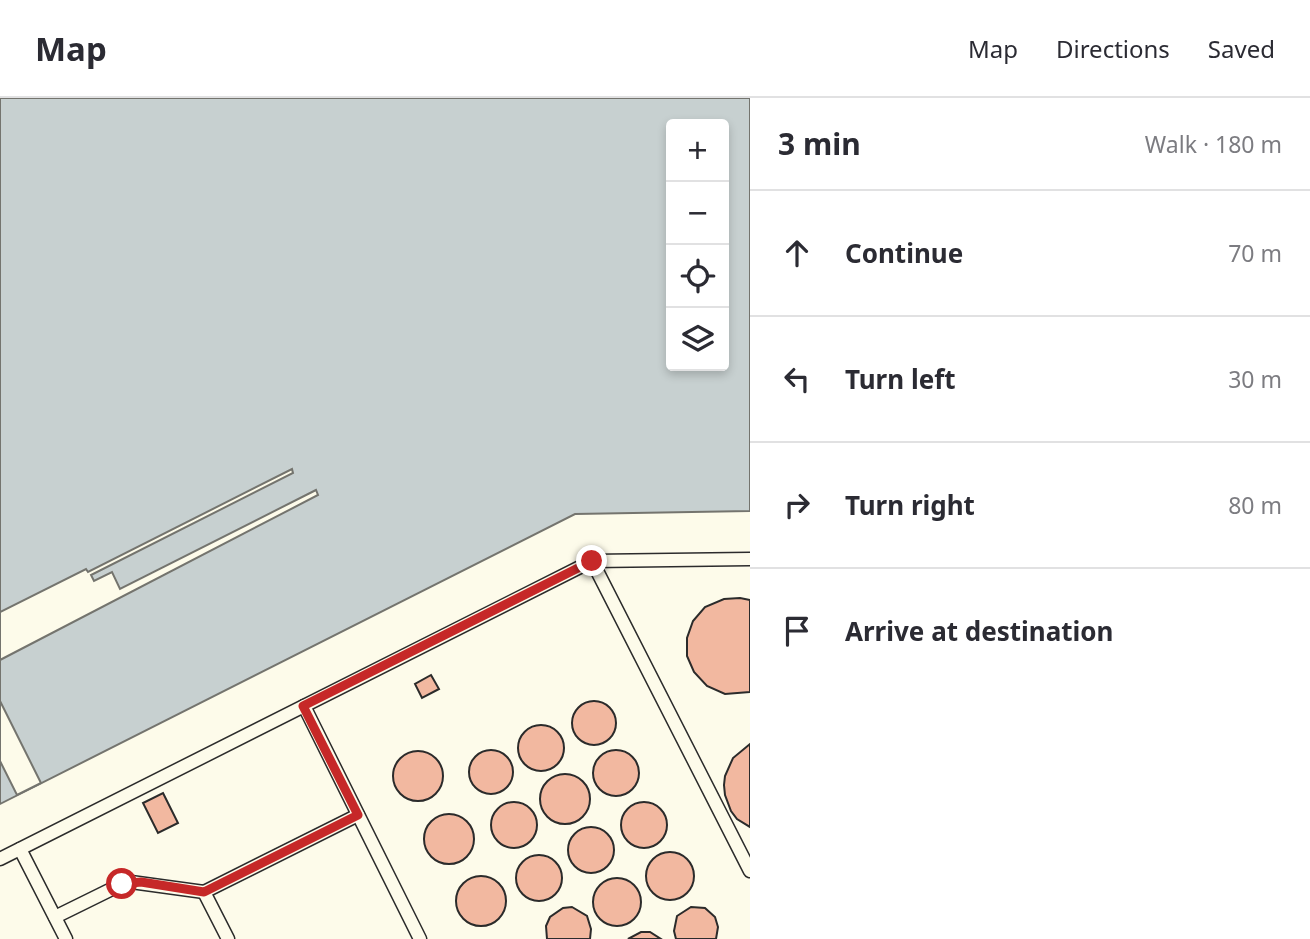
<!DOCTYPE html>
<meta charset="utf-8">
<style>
body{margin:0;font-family:"Noto Sans",sans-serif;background:#f2f2f3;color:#2b2b33}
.controls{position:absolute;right:21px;top:21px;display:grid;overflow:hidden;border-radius:7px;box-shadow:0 4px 10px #0003}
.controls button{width:63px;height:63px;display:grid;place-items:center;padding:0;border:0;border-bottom:2px solid #e1e1e2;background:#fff;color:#2b2b33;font:35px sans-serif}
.stop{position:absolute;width:21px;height:21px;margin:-16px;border:5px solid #c62828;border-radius:50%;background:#fff}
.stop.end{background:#c62828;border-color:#fff;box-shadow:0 2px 7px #0008}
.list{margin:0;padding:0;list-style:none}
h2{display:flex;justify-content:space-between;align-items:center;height:91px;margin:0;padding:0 28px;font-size:30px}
h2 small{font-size:23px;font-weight:400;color:#7c7c81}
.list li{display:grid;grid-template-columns:46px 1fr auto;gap:21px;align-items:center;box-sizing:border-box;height:126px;padding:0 28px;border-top:2px solid #e1e1e2}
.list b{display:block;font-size:26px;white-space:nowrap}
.list em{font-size:23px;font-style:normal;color:#7c7c81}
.icon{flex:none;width:38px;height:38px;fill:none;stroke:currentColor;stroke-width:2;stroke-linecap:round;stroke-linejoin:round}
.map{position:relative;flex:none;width:750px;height:841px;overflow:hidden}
header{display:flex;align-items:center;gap:42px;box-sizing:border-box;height:98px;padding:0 35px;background:#fff;border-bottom:2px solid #e1e1e2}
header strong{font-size:33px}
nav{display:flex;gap:38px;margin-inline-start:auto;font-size:24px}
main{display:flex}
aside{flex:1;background:#fff}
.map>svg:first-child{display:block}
.water{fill:#c7d0d0;stroke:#74746e;stroke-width:2;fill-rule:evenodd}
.pier{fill:#fdfbea;stroke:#74746e;stroke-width:2}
.building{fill:#f2b8a0;stroke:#2b2b2b;stroke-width:2}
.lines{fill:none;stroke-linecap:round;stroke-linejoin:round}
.service-casing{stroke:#2b2b2b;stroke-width:15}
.service{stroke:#fdfbea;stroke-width:12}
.route{stroke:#c62828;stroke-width:9}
</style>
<header>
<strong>Map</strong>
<nav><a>Map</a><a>Directions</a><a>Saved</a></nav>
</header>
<main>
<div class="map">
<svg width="750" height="841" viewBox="0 0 750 841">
<rect width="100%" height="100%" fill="#fdfbea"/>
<path class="water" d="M0 0H750V413L575 416 0 706ZM671 26H724V268H671Z"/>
<g class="pier">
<path d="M292 371 293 375 91 477 94 483 112 474 120 491 316 392 318 397 0 562V514L86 471 88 474Z"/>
<path d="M0 603 41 685 17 697 0 663Z"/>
</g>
<g class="building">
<path d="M740 500 750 502V594L725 596 707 588 694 574 687 558V540L693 523 705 509 724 501Z"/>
<path d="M431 577 439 591 422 600 415 586Z"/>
<circle cx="594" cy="625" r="22"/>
<circle cx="541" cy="650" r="23"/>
<path d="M750 646V729L737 721 731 713 725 697 724 687 725 678 733 660Z"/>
<circle cx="616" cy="675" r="23"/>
<circle cx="491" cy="674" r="22"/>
<circle cx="418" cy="678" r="25"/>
<circle cx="565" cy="701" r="25"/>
<path d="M163 695 178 725 158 735 143 705Z"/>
<circle cx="514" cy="727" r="23"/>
<circle cx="644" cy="727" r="23"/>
<circle cx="449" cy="741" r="25"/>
<circle cx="591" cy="752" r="23"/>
<circle cx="670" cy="778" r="24"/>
<circle cx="539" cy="780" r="23"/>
<circle cx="481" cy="803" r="25"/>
<circle cx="617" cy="804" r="24"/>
<path d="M572 809 587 818 591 831 590 841H547L546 828 550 819 563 810Z"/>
<path d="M691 809 705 810 715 819 718 829 716 841H676L674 833 677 818Z"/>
<path d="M641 834H650L661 841H628Z"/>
</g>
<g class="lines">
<g class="service-casing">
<g id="service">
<path d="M592 463 750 773"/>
<path d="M304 608 420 841"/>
<path d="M20 751 66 841"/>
<path d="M0 761 592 463 750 461"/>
<path d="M55 819 122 786 131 784 204 794"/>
<path d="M228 841 204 794 358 717"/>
</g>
</g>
<use href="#service" class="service"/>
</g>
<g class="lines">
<path class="route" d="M122 786 141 784 204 794 358 717 303 608 592 463"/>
</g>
</svg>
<div class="controls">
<button>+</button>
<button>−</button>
<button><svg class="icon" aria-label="locate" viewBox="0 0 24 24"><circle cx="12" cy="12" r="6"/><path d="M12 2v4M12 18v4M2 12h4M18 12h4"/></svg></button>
<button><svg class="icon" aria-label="layers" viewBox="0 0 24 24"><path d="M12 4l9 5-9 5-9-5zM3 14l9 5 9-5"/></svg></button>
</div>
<div class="stop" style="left:122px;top:786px"></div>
<div class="stop end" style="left:592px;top:463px"></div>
</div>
<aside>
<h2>3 min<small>Walk · 180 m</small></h2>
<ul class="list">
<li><svg class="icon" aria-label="ahead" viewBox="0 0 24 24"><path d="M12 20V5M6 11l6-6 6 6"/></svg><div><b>Continue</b></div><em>70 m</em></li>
<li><svg class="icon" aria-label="left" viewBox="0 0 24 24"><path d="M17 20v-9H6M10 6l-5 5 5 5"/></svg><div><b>Turn left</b></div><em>30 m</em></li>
<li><svg class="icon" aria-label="right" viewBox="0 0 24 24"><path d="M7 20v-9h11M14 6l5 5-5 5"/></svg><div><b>Turn right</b></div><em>80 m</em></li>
<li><svg class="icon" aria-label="arrive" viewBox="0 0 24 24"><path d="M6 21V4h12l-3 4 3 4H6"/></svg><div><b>Arrive at destination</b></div></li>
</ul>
</aside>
</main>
